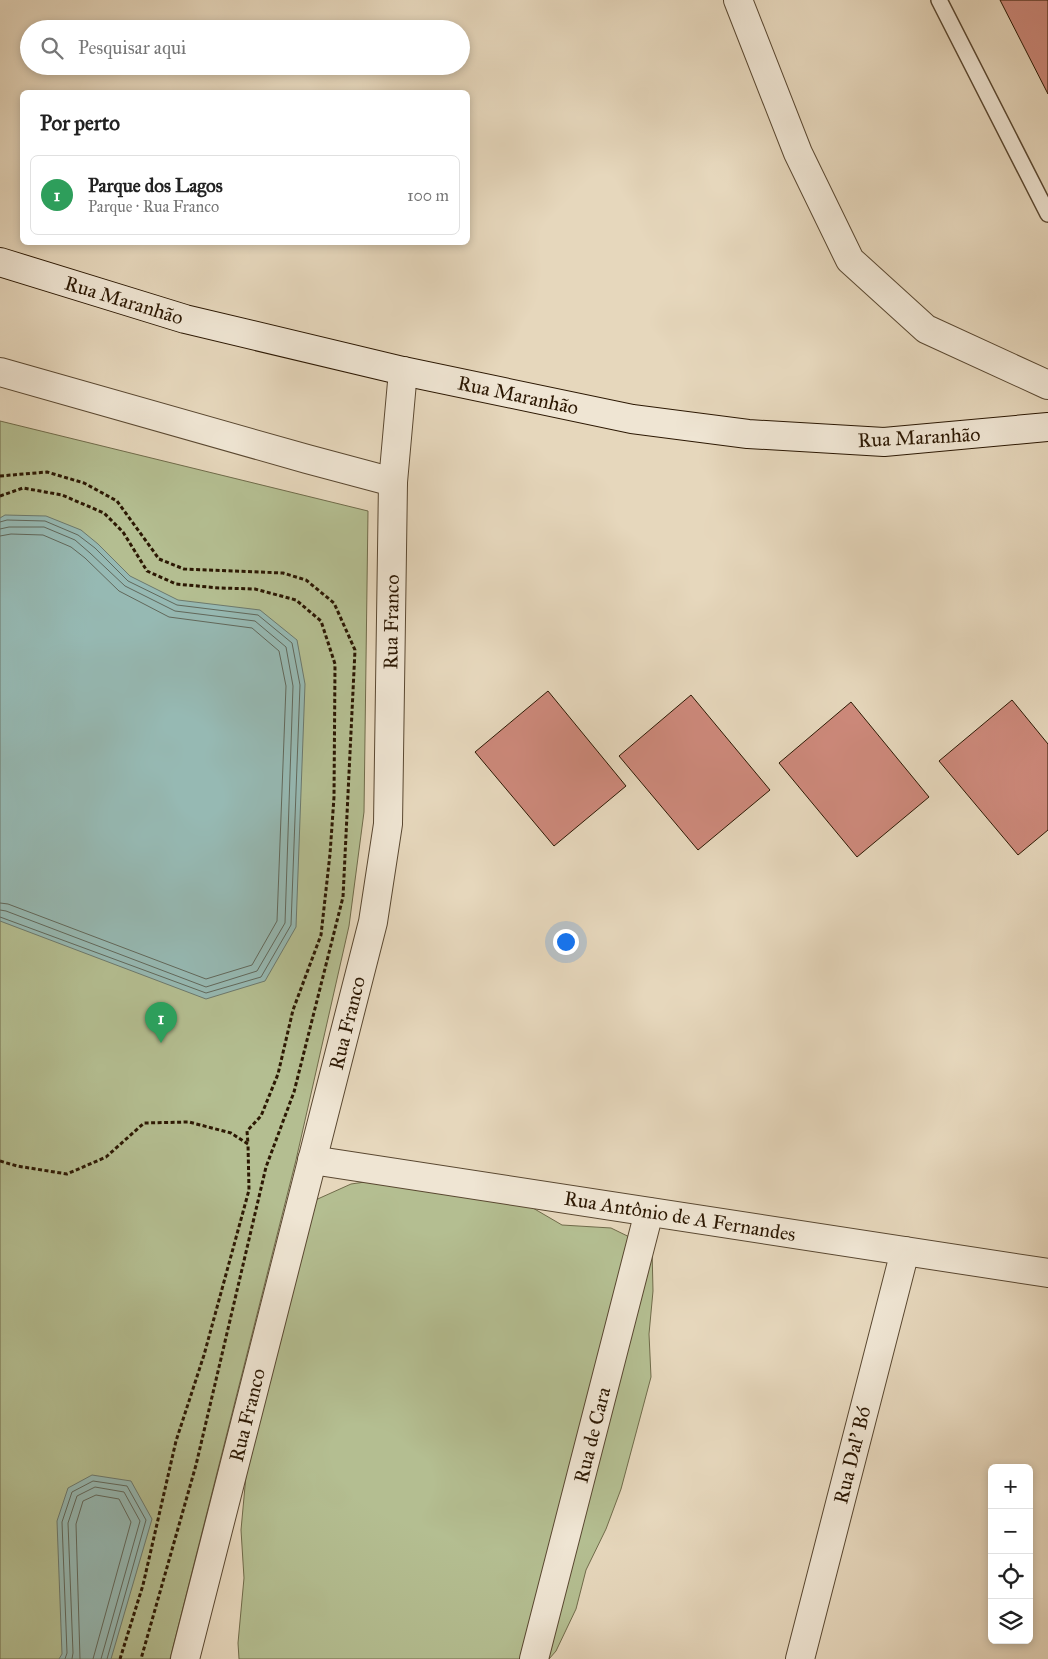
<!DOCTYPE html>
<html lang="pt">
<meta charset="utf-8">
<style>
body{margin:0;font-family:"IM FELL Great Primer",serif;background:#f6f6f6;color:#222}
.controls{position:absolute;right:15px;bottom:15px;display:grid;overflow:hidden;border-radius:8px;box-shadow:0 2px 8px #0003}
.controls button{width:45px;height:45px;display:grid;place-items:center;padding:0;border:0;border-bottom:1px solid #e0e0e0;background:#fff;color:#222;font:25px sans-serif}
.you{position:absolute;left:565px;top:941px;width:18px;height:18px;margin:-12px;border:4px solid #fff;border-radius:50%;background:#1a73e8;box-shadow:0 0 0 8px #1a73e833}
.badge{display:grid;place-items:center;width:32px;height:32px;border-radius:50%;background:#ea580c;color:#fff;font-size:16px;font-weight:700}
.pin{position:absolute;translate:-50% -41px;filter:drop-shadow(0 1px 2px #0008)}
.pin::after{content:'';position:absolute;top:26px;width:18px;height:15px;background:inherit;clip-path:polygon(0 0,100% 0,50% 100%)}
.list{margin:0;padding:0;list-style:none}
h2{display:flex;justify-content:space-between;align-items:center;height:65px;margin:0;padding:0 20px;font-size:21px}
h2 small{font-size:16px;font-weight:400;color:#767676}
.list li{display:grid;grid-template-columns:32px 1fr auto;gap:15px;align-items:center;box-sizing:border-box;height:80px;margin:0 10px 10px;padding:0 10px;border:1px solid #e0e0e0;border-radius:8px}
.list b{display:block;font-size:19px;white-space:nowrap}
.list p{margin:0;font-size:16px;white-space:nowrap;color:#767676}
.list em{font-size:16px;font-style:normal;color:#767676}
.icon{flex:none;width:28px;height:28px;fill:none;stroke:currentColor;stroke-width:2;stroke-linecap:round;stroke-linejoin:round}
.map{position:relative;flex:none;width:1048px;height:1659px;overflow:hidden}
.search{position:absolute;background:#fff;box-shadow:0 2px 8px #0003;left:20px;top:20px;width:450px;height:55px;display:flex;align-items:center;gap:12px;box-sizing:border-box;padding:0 18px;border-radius:28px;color:#767676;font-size:19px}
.panel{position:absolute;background:#fff;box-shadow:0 2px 8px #0003;left:20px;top:90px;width:450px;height:155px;border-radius:8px}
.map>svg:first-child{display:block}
.green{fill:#b4be91;stroke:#706b4a}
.water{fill:#96b9b3;stroke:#6c796d}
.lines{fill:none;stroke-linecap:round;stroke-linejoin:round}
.shore{stroke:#61685b;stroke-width:1}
.building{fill:#cd897b;stroke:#2c1803}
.service-casing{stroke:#5a4831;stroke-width:18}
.minor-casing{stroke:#5a4831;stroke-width:30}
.secondary-casing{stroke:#2c1803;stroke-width:30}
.path{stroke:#2c1803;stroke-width:3;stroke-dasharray:4 2.5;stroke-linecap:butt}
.service{stroke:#efe5d3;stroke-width:15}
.minor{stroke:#efe5d3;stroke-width:28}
.secondary{stroke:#efe5d3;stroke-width:28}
.labels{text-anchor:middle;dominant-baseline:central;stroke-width:5;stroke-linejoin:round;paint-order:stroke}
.street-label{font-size:20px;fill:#2c1803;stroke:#efe5d3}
</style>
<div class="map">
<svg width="1048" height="1659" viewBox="0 0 1048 1659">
<rect width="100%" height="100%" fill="#e6d7bc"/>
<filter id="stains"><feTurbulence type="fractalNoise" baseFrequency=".004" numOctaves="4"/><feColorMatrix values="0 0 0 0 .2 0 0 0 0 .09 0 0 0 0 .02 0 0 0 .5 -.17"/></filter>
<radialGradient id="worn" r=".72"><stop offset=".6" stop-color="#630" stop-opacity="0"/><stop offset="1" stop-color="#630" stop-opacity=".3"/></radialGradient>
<g class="green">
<path d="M0 421 368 511 364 812 349 926 296 1160 170 1659H0Z"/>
<path d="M393 1178 526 1204 562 1225 611 1228 652 1248 653 1291 649 1334 651 1377 621 1489 606 1529 586 1570 576 1609 556 1651 549 1659H239L238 1643 244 1578 241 1530 249 1443 311 1202 351 1184Z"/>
</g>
<g class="water">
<path d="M5 515 46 516 81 530 98 544 130 576 178 600 260 610 297 640 305 684 296 927 265 981 206 999 0 921V518Z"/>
<path d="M92 1475 131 1481 152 1519 111 1659H59L62 1654 57 1521 68 1488Z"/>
</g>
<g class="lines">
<g class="shore">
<path d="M0 522 7 520 45 521 78 535 95 548 128 581 177 605 258 615 292 643 300 685 291 925 261 977 206 993 0 917"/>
<path d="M0 529 9 527H44L75 540 90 553 125 586 175 611 255 621 286 647 293 686 285 923 257 971 206 987 6 911 0 910"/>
<path d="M0 536 11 534 43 535 71 547 85 558 119 591 169 617 252 628 279 651 286 686 277 921 252 965 206 979 8 904 0 903"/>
<path d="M65 1659 67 1653 62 1522 72 1492 93 1481 127 1486 146 1520 107 1659"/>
<path d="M72 1659 73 1653 68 1523 77 1496 95 1487 124 1492 140 1521 101 1659"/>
<path d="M80 1659 76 1524 83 1501 96 1495 119 1499 131 1522 93 1659"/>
</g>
</g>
<g class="building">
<path d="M1000 0H1048V94Z"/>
<path d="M548 691 626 786 554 846 475 752Z"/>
<path d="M691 695 770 790 698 850 619 756Z"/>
<path d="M1012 700 1048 744V830L1018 855 939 761Z"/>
<path d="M851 702 929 797 857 857 779 763Z"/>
</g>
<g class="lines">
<g class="service-casing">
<path id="service" d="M939 0 1048 214"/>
</g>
<g class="minor-casing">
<g id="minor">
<path d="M738 0 798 153 850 260 926 329 1048 385"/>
<path d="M0 372 307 459 393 482"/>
<path d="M312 1160 1048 1273"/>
<path d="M185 1659 373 922 388 824 393 482 403 371"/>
<path d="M534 1659 649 1212"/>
<path d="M800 1659 905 1251"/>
</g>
</g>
<g class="secondary-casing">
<path id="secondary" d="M0 262 185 319 403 371 632 419 748 434 884 442 1048 427"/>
</g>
<g class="path">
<path d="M0 476 47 472 84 483 117 501 159 559 184 569 283 573 306 580 334 603 355 650 343 897 294 1092 266 1167 196 1465 141 1659"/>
<path d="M0 496 23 488 62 495 104 513 123 532 147 571 176 584 219 588 255 589 296 600 321 621 335 664 334 797 330 854 321 935 293 1010 278 1074 261 1116 247 1131 248 1144"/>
<path d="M0 1161 17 1166 67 1174 106 1157 144 1123 189 1122 231 1133 248 1144 249 1190 204 1355 176 1441 143 1585 120 1659"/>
</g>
<use href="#service" class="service"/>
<use href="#minor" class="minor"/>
<use href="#secondary" class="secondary"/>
</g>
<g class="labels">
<g class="street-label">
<text transform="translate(124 300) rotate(17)">Rua Maranhão</text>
<text transform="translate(518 395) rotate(12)">Rua Maranhão</text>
<text transform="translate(919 437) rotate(-3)">Rua Maranhão</text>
<text transform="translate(391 622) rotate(-89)">Rua Franco</text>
<text transform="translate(347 1023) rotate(-76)">Rua Franco</text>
<text transform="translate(680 1216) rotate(9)">Rua Antônio de A Fernandes</text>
<text transform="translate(247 1415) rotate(-76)">Rua Franco</text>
<text transform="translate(592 1435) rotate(-76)">Rua de Cara</text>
<text transform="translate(852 1455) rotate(-76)">Rua Dal' Bó</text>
</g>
</g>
<rect width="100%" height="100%" filter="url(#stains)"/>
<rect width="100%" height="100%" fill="url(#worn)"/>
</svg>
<div class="controls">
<button>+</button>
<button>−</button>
<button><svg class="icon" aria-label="locate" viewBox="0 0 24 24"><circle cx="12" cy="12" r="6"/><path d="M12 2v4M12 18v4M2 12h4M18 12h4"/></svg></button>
<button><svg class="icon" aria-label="layers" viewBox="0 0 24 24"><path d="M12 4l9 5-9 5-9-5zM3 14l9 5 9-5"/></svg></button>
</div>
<div class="you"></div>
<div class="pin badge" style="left:161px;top:1043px;background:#2e9e5b">1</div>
<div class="search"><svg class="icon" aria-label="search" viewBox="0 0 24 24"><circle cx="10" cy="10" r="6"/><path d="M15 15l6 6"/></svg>Pesquisar aqui</div>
<section class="panel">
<h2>Por perto<small></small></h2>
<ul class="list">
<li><span class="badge" style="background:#2e9e5b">1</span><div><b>Parque dos Lagos</b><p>Parque · Rua Franco</p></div><em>100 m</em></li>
</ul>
</section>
</div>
